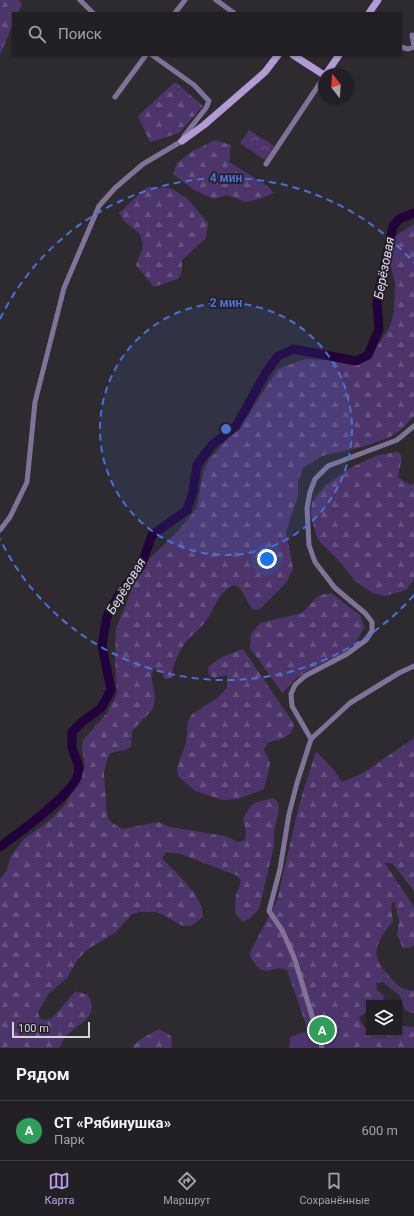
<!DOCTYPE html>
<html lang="ru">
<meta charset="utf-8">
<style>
body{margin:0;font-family:Roboto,sans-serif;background:#2a282c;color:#f1f3f6}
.controls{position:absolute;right:12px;bottom:12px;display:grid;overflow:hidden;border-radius:0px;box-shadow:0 1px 3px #0004}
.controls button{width:36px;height:36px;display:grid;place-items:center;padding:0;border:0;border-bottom:1px solid #3f3e41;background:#222024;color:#f1f3f6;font:20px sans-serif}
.compass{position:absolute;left:318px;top:68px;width:36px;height:36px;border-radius:50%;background:#222024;box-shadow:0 1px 3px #0004;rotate:343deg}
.scale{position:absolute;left:12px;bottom:10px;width:78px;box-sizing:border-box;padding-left:4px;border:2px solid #d5d4d7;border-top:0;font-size:11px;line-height:14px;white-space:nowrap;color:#d5d4d7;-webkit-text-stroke:3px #232126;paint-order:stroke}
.you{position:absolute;left:267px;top:559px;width:14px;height:14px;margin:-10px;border:3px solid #fff;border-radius:50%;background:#1a73e8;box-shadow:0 0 0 6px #1a73e833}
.badge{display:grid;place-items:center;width:26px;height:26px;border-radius:50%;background:#bca0f2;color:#fff;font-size:13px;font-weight:700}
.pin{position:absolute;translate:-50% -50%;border:2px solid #fff;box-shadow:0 1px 4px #0006}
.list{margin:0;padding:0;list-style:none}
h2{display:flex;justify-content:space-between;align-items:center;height:52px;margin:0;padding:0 16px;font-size:17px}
h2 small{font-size:13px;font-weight:400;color:#a2a3a6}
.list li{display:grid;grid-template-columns:26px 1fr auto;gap:12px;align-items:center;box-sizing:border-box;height:60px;padding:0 16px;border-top:1px solid #3f3e41}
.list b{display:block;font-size:15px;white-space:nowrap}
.list p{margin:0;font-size:13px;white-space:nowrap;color:#a2a3a6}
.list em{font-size:13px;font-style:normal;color:#a2a3a6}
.icon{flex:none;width:22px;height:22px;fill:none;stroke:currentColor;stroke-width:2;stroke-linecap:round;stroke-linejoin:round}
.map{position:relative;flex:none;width:414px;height:1048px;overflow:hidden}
.search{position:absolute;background:#222024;box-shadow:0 1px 3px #0004;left:12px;right:12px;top:12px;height:44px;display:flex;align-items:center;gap:10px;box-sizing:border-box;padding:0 14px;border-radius:0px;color:#a2a3a6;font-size:15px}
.sheet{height:112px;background:#222024}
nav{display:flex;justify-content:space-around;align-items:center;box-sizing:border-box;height:56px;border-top:1px solid #3f3e41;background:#222024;font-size:11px;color:#a2a3a6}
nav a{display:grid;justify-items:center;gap:2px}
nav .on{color:#bca0f2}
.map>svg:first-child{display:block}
.forest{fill:url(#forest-firs)}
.park{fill:url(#park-crowns)}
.garden{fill:#4d356c}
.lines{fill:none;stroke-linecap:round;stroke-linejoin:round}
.river{stroke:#21023b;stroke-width:9}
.street{stroke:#817397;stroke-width:5}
.secondary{stroke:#b29ad4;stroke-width:7}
.ring{fill:none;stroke:#4b70d8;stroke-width:2;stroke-dasharray:7 5}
.labels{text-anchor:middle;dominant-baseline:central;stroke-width:3.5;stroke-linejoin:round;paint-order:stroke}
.water-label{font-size:13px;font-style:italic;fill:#e3dbf1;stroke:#232126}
.centre{fill:#4b70d8;stroke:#232126;stroke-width:2}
.ring-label{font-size:12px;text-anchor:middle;font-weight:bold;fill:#4b70d8;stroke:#232126;stroke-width:3.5;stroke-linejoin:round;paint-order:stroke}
</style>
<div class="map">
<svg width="414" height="1048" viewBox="0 0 414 1048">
<defs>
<pattern id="forest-firs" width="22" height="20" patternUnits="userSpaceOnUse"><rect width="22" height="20" fill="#4d356c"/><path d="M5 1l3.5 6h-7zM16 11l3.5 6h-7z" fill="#665180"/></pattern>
<pattern id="park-crowns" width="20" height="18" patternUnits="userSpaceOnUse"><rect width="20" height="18" fill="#4d356c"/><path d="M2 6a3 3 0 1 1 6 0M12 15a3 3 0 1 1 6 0" fill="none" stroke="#665180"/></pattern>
</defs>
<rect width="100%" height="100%" fill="#2d2b30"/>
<g class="forest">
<path d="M0 0H19L22 4 18 13H13V24L0 55Z"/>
<path d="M175 82 203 106 179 133 150 142 138 116Z"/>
<path d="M215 140 231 145 229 162 266 185 274 193 259 199 246 202 227 195 214 199 194 190 173 174 177 163 193 151Z"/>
<path d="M147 187 170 188 187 198 208 223 206 238 182 260V271L178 279 154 287 136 265 143 246 140 234 125 222 119 213Z"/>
<path d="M414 224V416L402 429 390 437 366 446 322 456 303 468 298 482V496L286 532 293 568 287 582 259 610 252 609 240 588 234 585C218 592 215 608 206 621 199 630 189 637 183 646 177 655 172 668 172 678L164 679 162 672 155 668 151 674 155 696 153 709 132 731 131 747 125 750 111 753 107 759 104 773 107 816 111 822 122 829 158 822 170 827 225 836 238 842 245 840 246 833 243 819C253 800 254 803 274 798L278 803 279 810 274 831V846L259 909 249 919 242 922 235 911 236 895 241 882 238 876 181 854 166 852 162 858C176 874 203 894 203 917L191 926H183L163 915 155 912H140L132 914 116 932 88 949 78 959 67 978 49 993 38 1012 40 1019 46 1020 52 1018 76 991 88 995C100 1019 78 1023 65 1037 63 1040 61 1045 59 1048H0V879L7 870 11 856 24 839 49 821 64 806 85 768 82 747 83 740 107 713 117 694 115 660 116 629 134 584 150 558 177 532 197 508 203 473 209 460 247 417 278 369 305 359 327 360 353 364 366 361 371 356 390 326 394 312 395 284 389 257 395 236Z"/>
<path d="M398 452 402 457 398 477 410 485 414 483V579L406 590 385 596 372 593 355 581 341 563 320 542 316 535 311 515 312 502 325 486 350 468 378 455Z"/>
<path d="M331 593 360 615 364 627C360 636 355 644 347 650 327 664 296 670 283 694L250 648 251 634 260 623 302 613 317 597 324 594Z"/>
<path d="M243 649 294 724C292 739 279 739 267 743L264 750 270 762 269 769 264 789 238 799 223 800 195 791 178 776 177 769 186 742 188 721 192 714 216 699 227 688V675L213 678 208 673 209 666 222 657Z"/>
<path d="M414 735V891L393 864 384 862 414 907V945L410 948H403L397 935 399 920 394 900 391 907 393 921C377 942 368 953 388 975 399 987 398 988 414 991V1013H411L405 1010 400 996 383 982 376 983 377 990 383 995 384 1002 369 1003V1011L359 1017C361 1022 363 1028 369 1029V1033H399V1026L414 1027V1048H291L307 1039 306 1025 287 970 280 968 266 971 259 969 250 957 251 950 277 901 299 805 316 751 333 769 342 782 363 773 413 739Z"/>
<path d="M159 1029 171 1036 172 1048H132L139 1040Z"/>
</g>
<path class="park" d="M249 130 274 146 265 160 240 143Z"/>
<path class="garden" d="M330 1023 344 1048H289L290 1037Z"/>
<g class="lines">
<path class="river" d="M0 847C17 834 75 793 78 774 80 761 74 758 72 747 72 742 72 737 72 732L82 722 101 708 111 690 102 645 107 616 120 593 141 566 152 535 187 510 193 492 197 465 212 445 236 426 265 374 278 356 294 349 356 361 368 355 379 329 377 304 380 286 393 226 399 219 414 213"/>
<g class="street">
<path d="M80 0 93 13"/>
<path d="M216 0 234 13"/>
<path d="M175 13 185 0"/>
<path d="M412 35 414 46"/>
<path d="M401 47 408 49 414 47"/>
<path d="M115 97 146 55"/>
<path d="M266 164 324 77"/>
<path d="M0 530 10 517 27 482 35 402 64 288 99 206 115 188 143 164 182 141 184 136 206 108 209 101 194 85 152 55"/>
<path d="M311 739 292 706 291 694 295 685 305 676 347 654 366 640 372 631V622L365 613 335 588 315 562 309 545 307 508 310 492 315 479 328 466 397 440 414 426"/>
<path d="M322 1048 294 957 282 930 269 911 280 869 289 814 297 783 311 739 350 703 399 673 414 666"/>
</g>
<g class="secondary">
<path d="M369 13 378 0"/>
<path d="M293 55 324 75"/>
<path d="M326 74 339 55"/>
<path d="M182 141 204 125 265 72 278 55"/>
</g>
</g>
<circle cx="226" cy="429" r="126" fill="#4b70d8" fill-opacity=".12"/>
<g class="ring">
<circle cx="226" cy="429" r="126"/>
<path d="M414 595A251 251 0 0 1 0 539M0 319A251 251 0 0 1 414 263"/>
</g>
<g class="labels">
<g class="water-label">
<text transform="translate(384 268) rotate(-79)">Берёзовая</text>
<text transform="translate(126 586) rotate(-59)">Берёзовая</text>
</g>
</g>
<circle cx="226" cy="429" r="6" class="centre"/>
<g class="ring-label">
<text x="226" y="182">4 мин</text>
<text x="226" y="307">2 мин</text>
</g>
</svg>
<div class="controls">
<button><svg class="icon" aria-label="layers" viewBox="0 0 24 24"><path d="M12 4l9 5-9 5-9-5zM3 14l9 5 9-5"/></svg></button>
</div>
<svg class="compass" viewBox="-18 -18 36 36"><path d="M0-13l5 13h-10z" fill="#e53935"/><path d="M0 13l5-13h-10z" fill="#a2a3a6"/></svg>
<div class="scale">100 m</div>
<div class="you"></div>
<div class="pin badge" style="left:322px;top:1030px;background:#2e9e5b">A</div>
<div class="search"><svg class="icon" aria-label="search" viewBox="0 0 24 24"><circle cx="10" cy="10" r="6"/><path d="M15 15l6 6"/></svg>Поиск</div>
</div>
<section class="sheet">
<h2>Рядом<small></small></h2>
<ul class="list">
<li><span class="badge" style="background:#2e9e5b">A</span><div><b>СТ «Рябинушка»</b><p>Парк</p></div><em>600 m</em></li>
</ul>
</section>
<nav>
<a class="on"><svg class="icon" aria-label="map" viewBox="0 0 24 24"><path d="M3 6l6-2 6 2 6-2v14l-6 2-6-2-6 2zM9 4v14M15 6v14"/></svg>Карта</a>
<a><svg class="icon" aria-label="directions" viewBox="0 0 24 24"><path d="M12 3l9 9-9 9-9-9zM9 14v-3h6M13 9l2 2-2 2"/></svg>Маршрут</a>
<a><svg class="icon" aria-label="saved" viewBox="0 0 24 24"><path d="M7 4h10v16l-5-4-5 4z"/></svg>Сохранённые</a>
</nav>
